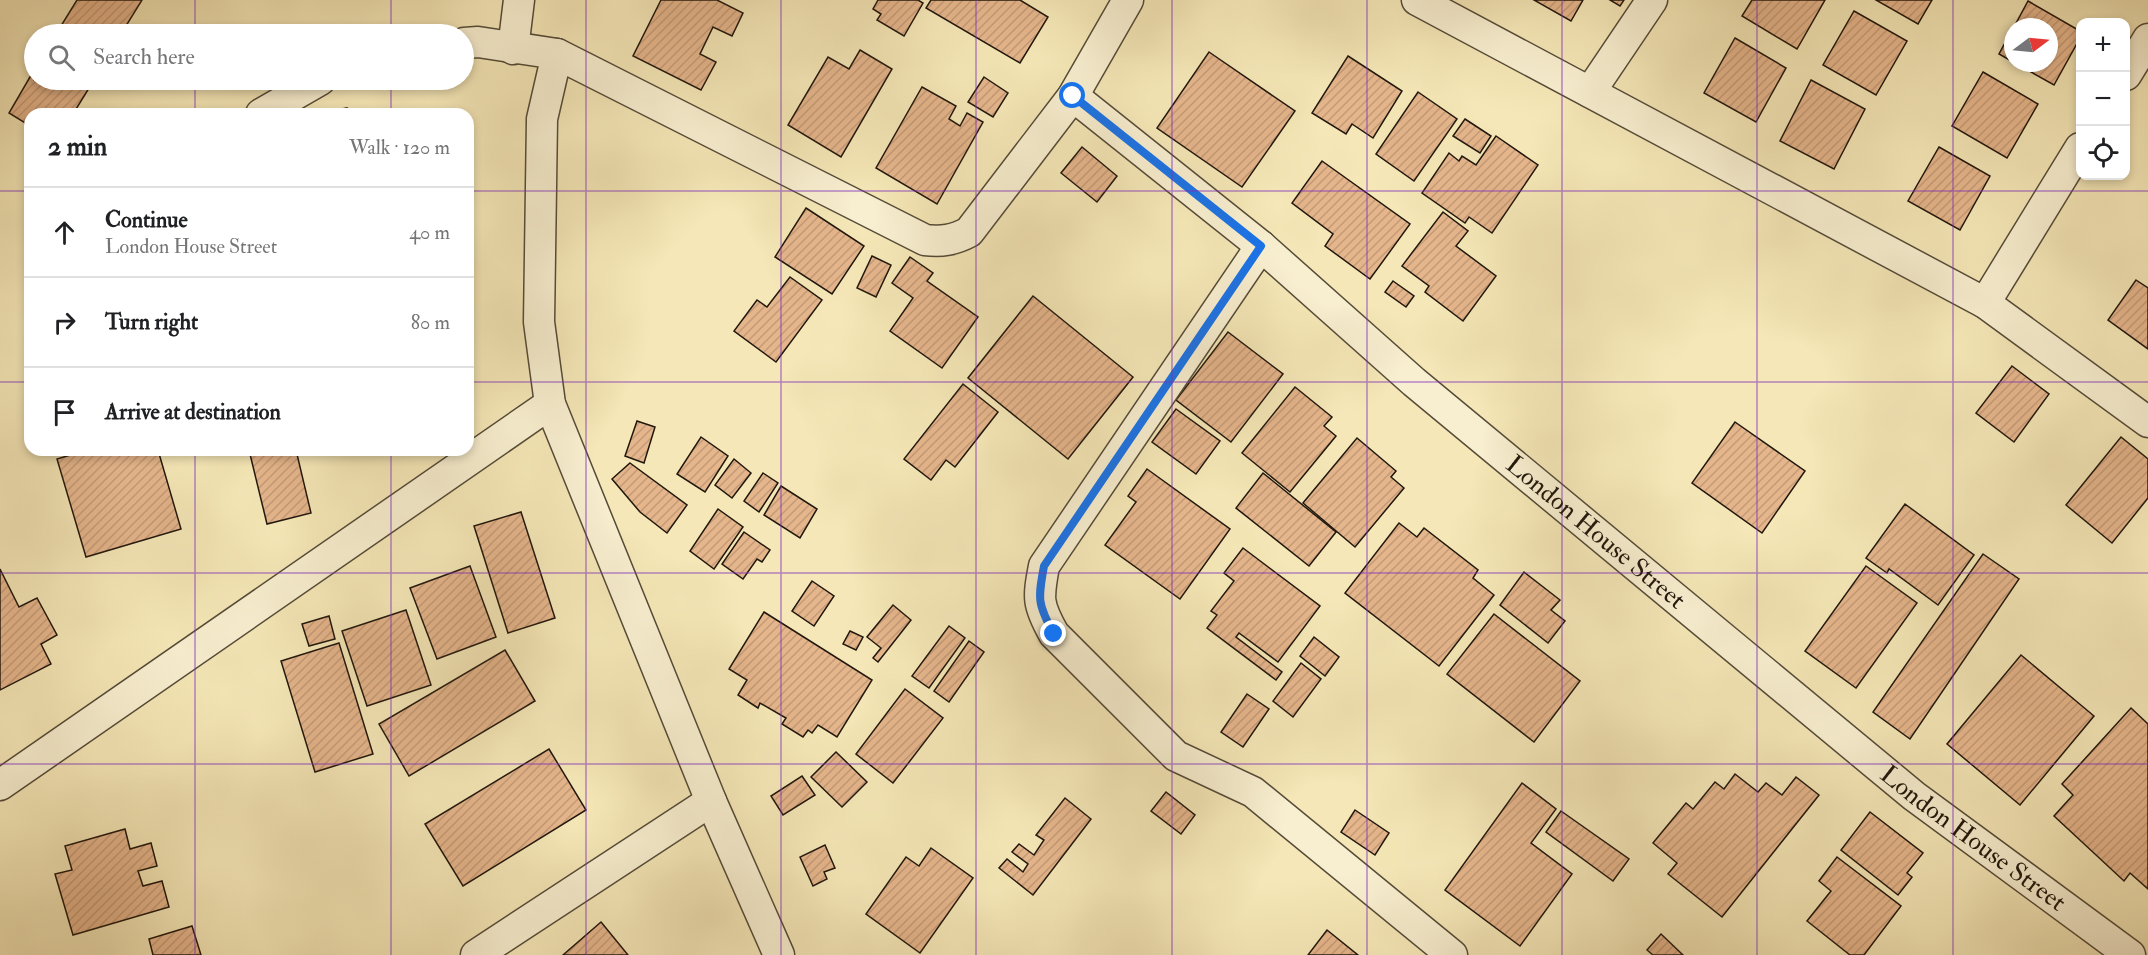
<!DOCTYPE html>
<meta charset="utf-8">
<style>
body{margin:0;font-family:"IM FELL Double Pica",serif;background:#f6f6f6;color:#202124}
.controls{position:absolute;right:18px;top:18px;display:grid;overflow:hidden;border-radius:12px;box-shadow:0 3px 9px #0003}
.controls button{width:54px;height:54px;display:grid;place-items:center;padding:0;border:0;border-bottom:2px solid #e0e0e0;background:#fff;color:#202124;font:30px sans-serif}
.compass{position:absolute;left:2004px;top:18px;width:54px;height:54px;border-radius:50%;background:#fff;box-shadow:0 3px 9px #0003;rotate:74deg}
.stop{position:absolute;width:18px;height:18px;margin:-14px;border:4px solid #1a73e8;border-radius:50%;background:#fff}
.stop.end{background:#1a73e8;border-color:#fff;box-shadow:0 2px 6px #0008}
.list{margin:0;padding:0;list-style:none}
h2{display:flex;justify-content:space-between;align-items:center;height:78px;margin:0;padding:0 24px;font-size:26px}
h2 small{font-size:20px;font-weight:400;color:#757577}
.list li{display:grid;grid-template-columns:39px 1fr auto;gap:18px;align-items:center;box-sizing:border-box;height:90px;padding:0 24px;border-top:2px solid #e0e0e0}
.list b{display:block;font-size:22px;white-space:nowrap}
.list p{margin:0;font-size:20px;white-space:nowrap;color:#757577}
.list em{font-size:20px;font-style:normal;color:#757577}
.icon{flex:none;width:33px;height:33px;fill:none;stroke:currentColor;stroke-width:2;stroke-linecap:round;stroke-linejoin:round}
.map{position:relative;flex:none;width:2148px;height:955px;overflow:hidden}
.search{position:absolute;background:#fff;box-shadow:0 3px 9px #0003;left:24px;top:24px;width:450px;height:66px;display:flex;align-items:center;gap:15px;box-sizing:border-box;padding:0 21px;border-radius:33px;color:#757577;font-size:22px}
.panel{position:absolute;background:#fff;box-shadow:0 3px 9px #0003;left:24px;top:108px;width:450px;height:348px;border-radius:18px}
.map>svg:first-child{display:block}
.building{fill:url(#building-hatch);stroke:#20170d;stroke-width:1.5}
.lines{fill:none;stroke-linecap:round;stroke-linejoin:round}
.street-casing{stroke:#554b38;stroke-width:33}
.street{stroke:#f8efd0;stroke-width:30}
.route{stroke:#1a73e8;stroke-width:8}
.grid{fill:none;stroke:#7b2cbf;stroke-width:1.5;stroke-opacity:0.55}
.labels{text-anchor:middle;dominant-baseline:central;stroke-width:4.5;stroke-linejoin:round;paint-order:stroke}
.street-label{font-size:26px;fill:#20170d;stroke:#f8efd0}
</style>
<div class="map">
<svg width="2148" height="955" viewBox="0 0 2148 955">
<defs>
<pattern id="building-hatch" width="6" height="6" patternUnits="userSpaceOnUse" patternTransform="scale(1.5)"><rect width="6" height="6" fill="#e5b58b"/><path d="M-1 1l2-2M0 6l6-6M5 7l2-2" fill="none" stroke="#c49b77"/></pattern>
</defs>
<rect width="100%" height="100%" fill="#f5e7b7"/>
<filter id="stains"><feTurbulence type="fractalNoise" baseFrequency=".00333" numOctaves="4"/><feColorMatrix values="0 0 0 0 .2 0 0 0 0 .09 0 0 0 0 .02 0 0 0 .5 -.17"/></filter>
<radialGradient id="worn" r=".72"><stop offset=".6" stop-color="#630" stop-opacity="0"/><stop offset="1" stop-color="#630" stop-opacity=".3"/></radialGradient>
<g class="building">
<path d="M77 0H142L121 34H56Z"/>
<path d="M661 0H717L743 13 732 36 713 27 700 54 716 62 701 90 633 56Z"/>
<path d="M878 0H918L923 3 904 36 877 20 881 14 873 9Z"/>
<path d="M931 0H1020L1048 17 1020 63 926 8Z"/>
<path d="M1534 0H1583L1571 21Z"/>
<path d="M1610 0H1624L1620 6Z"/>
<path d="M1752 0H1825L1797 49 1742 16Z"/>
<path d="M1876 0H1932L1918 24Z"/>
<path d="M2028 1 2080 31V38L2054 85 2015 63H2049V27H2014Z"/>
<path d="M1854 11 1907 41 1876 95 1823 65Z"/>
<path d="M2013 28V62L1999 54Z"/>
<path d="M1735 38 1786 68 1756 122 1704 93Z"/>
<path d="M860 50 892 69 841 157 788 125 828 57 849 69Z"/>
<path d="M1209 52 1295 111 1242 187 1157 128Z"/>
<path d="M1348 56 1402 91 1373 138 1352 124 1346 134 1312 113Z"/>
<path d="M34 70V80H94L73 114H30V126L9 113Z"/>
<path d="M1983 72 2038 104 2007 158 1952 126Z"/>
<path d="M984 77 1008 93 993 117 968 102Z"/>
<path d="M1811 80 1865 109 1834 169 1780 141Z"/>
<path d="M922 87 956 106 949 119 960 126 967 113 983 122 937 204 876 168Z"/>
<path d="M1418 92 1457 119 1414 181 1376 154Z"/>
<path d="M347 108 348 114H317Z"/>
<path d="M1465 119 1491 136 1480 153 1453 136Z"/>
<path d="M1496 136 1538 165 1492 233 1469 217 1465 223 1422 193 1449 153 1459 161 1462 156 1476 165Z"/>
<path d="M1082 147 1117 176 1097 202 1061 173Z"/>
<path d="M1939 147 1990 176 1960 230 1908 201Z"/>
<path d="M1322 161 1410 224 1370 279 1325 246 1333 234 1292 203Z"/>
<path d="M806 208 864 246 832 294 775 257Z"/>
<path d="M1443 212 1468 231 1456 246 1496 276 1463 321 1425 292 1429 286 1402 266Z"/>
<path d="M872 256 891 265 876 297 857 288Z"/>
<path d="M910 257 933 273 927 281 978 317 942 368 890 331 913 298 892 283Z"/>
<path d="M790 277 822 300 776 362 734 331 757 300 767 307Z"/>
<path d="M2136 280 2148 288V349L2108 320Z"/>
<path d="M1393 281 1414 296 1406 307 1385 292Z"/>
<path d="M1033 296 1133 377 1068 459 968 378Z"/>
<path d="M1228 332 1283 374 1231 442 1176 400Z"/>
<path d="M2012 366 2049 394 2014 442 1976 413Z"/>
<path d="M963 384 998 412 955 467 946 460 931 480 904 459Z"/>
<path d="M1295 387 1332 417 1324 426 1336 436 1290 492 1242 453Z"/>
<path d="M1176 409 1220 441 1196 474 1152 442Z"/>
<path d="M637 421 655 427 644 463 625 456Z"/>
<path d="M1735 422 1805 471 1762 533 1692 483Z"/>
<path d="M701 437 728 456 705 492 677 474Z"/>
<path d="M2121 437 2148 459V498L2112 543 2066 505Z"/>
<path d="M1357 438 1396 471 1391 477 1404 488 1355 547 1303 503Z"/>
<path d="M87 450H158L181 529 86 557 57 459Z"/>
<path d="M249 450H296L311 513 267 524Z"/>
<path d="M734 459 751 473 732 498 715 485Z"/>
<path d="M630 463 687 505 667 533 640 512 612 479Z"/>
<path d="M1147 469 1230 529 1180 599 1105 545 1136 502 1128 496Z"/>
<path d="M763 473 778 483 759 512 744 501Z"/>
<path d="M1263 473 1336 532 1309 566 1236 508Z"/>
<path d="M781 486 817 509 800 538 764 515Z"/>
<path d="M1905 504 1974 555 1938 605 1889 569 1887 573 1866 558Z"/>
<path d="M718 509 743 527 714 569 690 551Z"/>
<path d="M521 512 555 618 508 633 474 526Z"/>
<path d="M1399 523 1417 537 1424 528 1478 570 1473 578 1494 595 1439 666 1345 593Z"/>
<path d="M744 532 770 550 762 562 757 559 743 579 722 564Z"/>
<path d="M1243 548 1320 606 1278 662 1239 633 1236 637 1282 672 1276 680 1207 628 1217 615 1211 611 1234 581 1224 573Z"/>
<path d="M1983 554 2019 579 1910 739 1873 712Z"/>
<path d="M470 566 496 637 437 659 410 588Z"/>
<path d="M1866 566 1917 603 1856 688 1805 651Z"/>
<path d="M0 569 19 607 37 598 57 635 41 644 51 664 0 690Z"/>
<path d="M1524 572 1560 600 1551 610 1565 621 1548 643 1500 605Z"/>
<path d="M812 581 834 596 814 626 792 611Z"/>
<path d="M893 605 911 620 878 662 873 658 881 648 867 637Z"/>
<path d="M406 610 431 685 367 706 342 631Z"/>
<path d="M764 612 872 680 837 737 818 725 812 733 808 730 803 737 782 724 786 718 760 703 758 708 738 695 747 680 729 669Z"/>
<path d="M1494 614 1580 681 1534 742 1447 674Z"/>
<path d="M329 616 335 639 309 646 302 624Z"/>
<path d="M949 626 965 638 929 688 912 676Z"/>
<path d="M850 631 863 637 856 650 843 644Z"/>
<path d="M1314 637 1339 657 1325 676 1300 656Z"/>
<path d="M969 641 984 652 949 702 934 691Z"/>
<path d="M339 643 373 754 315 772 281 661Z"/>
<path d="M505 650 535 701 409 776 379 724Z"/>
<path d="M2021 655 2094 716 2020 805 1947 744Z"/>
<path d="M1301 663 1321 679 1293 717 1273 701Z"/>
<path d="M905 689 943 718 893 783 856 754Z"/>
<path d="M1247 694 1269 709 1243 747 1221 732Z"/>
<path d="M2131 708 2148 724V889L2130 873 2124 881 2054 816 2073 795 2062 784Z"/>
<path d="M549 749 586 810 463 886 425 824Z"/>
<path d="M836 752 867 782 842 807 811 777Z"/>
<path d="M1735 774 1758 792 1766 783 1782 795 1796 777 1819 795 1722 917 1668 874 1677 863 1653 843 1686 803 1693 809 1715 782 1724 789Z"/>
<path d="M802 776 815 795 783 815 771 796Z"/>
<path d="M1522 783 1556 809 1531 843 1572 874 1520 946 1445 890Z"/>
<path d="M1166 792 1195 815 1181 834 1151 811Z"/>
<path d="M1065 798 1091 819 1033 895 999 868 1007 859 1023 872 1028 864 1012 852 1019 844 1034 855 1044 840 1036 835Z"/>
<path d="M1355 810 1389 833 1375 855 1341 832Z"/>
<path d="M1561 811 1629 859 1613 881 1546 832Z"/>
<path d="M1870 812 1923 853 1907 873 1912 877 1898 895 1841 850Z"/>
<path d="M125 829 130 849 151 843 157 866 138 871 143 886 162 881 169 907 73 935 55 874 72 870 65 846Z"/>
<path d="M825 845 835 868 824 872 827 879 813 886 800 857Z"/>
<path d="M931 848 973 878 920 953 866 914 906 857 919 866Z"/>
<path d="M1837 857 1901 906 1864 955H1850L1807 921 1831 891 1819 881Z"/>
<path d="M601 922 628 955H563Z"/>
<path d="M192 926 201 955H153L149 939Z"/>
<path d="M1327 930 1358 955H1308Z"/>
<path d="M1661 934 1683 955H1653L1647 950Z"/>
</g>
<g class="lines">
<g class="street-casing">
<g id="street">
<path d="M1417 0 1985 303 2148 422"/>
<path d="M464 43 478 42 557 54"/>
<path d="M513 49 519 0"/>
<path d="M2126 75 2148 39"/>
<path d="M1590 92 1652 0"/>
<path id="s1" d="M1073 96 1261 246 1414 382 1914 796 2130 955"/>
<path d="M261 114 320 80"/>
<path d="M1261 246 1044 566C1038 598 1037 604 1054 634L1176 756 1253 792 1452 955"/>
<path d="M1985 303 2080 148"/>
<path d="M0 785 550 404"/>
<path d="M476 955 711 801"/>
<path d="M779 955 711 801 550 404 539 322 542 119 557 54 925 240C942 242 954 240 969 232L1073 96 1128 0"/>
</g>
</g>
<use href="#street" class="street"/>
</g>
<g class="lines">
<path class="route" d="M1054 634C1037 604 1038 598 1044 566L1261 246 1073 96"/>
</g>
<path class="grid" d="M195 0V34M391 0V34M586 0V955M781 0V955M976 0V955M1172 0V955M1367 0V955M1562 0V955M1757 0V955M1953 0V955M195 80V114M391 80V114M0 191H30M468 191H2148M0 382H30M468 382H2148M195 450V955M391 450V955M0 573H2148M0 764H2148"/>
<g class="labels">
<g class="street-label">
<text stroke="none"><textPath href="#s1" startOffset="681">London House Street</textPath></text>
<text stroke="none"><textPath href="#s1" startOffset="1167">London House Street</textPath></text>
</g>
</g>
<rect width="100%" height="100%" filter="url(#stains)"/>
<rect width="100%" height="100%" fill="url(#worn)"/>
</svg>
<div class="controls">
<button>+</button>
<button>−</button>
<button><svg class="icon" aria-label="locate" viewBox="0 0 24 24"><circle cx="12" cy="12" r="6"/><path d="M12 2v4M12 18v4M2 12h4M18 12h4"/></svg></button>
</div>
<svg class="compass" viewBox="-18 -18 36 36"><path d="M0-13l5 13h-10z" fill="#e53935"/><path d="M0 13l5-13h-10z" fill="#757577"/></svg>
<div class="stop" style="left:1073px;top:96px"></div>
<div class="stop end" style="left:1054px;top:634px"></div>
<div class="search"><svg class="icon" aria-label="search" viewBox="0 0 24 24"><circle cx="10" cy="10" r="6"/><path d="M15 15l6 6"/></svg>Search here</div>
<section class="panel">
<h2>2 min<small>Walk · 120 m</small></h2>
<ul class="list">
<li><svg class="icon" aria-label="ahead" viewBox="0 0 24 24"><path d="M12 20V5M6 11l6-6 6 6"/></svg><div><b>Continue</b><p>London House Street</p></div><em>40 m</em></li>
<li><svg class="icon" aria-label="right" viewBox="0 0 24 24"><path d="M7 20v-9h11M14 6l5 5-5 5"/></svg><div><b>Turn right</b></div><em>80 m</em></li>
<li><svg class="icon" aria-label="arrive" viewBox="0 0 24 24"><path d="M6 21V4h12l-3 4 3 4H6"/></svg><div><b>Arrive at destination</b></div></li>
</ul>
</section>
</div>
